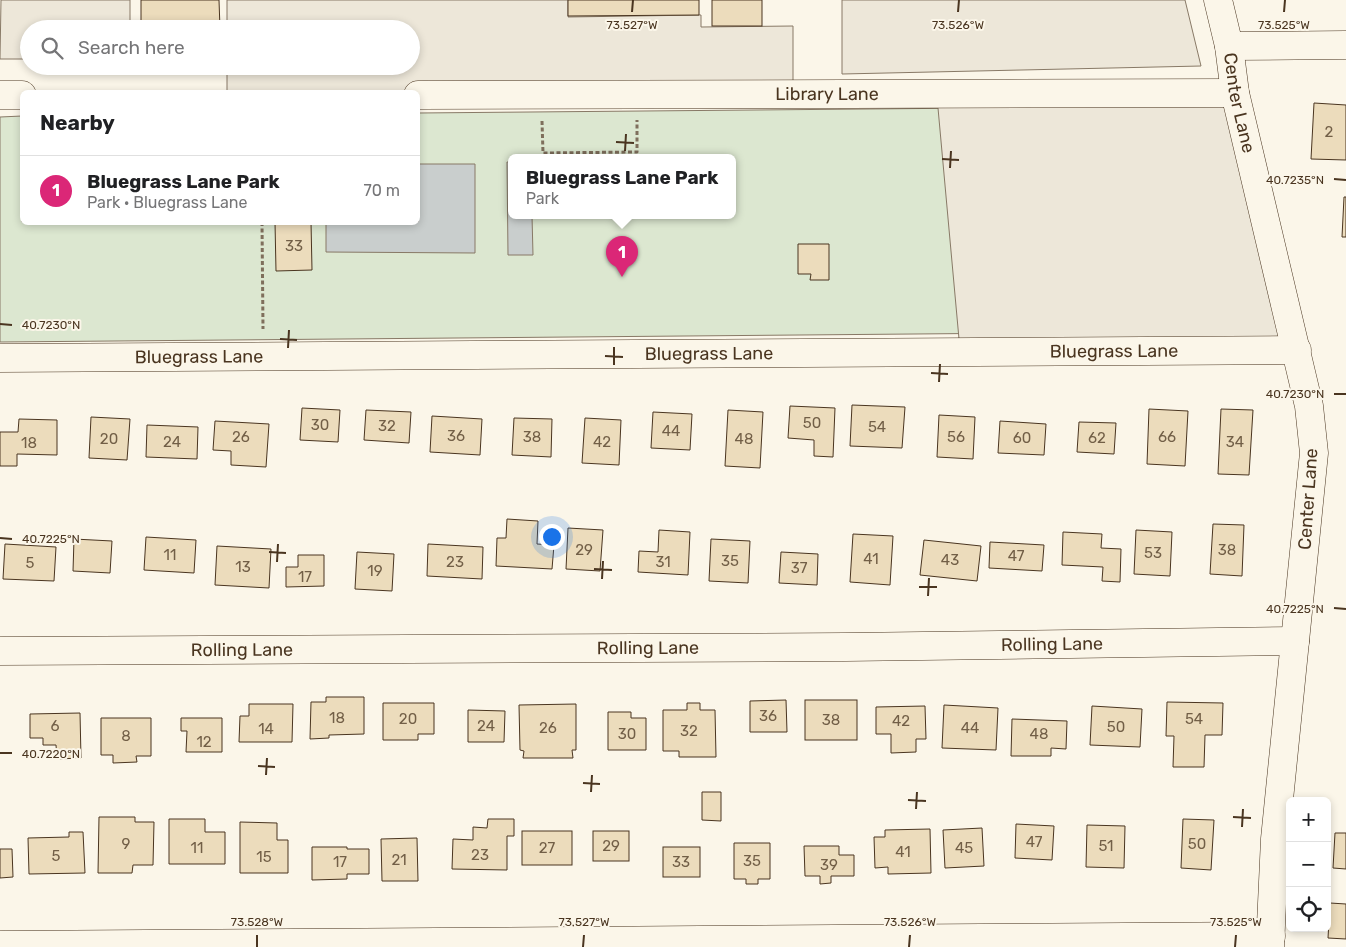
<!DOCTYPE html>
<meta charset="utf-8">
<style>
body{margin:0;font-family:Rubik,sans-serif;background:#f6f6f6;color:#202124}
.controls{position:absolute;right:15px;bottom:15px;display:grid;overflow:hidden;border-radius:8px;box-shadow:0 2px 8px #0003}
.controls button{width:45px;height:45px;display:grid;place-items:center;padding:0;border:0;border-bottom:1px solid #e0e0e0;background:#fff;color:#202124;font:25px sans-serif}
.you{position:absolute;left:551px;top:536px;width:18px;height:18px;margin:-12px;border:4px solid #fff;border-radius:50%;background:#1a73e8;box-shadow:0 0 0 8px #1a73e833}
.badge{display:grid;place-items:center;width:32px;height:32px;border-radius:50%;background:#db2777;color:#fff;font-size:16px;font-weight:700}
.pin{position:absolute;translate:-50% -41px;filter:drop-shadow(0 1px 2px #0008)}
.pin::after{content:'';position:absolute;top:26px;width:18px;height:15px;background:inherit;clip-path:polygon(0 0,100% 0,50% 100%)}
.popup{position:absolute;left:508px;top:154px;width:228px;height:65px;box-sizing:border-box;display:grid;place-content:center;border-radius:8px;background:#fff;filter:drop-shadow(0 1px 4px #0005);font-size:16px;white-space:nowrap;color:#757577}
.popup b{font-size:19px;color:#202124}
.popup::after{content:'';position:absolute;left:50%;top:100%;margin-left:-10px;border:10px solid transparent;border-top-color:#fff}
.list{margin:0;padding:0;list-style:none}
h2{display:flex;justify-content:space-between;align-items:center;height:65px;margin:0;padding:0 20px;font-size:21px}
h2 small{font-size:16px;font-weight:400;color:#757577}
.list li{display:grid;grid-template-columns:32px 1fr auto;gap:15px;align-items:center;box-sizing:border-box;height:70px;padding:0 20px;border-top:1px solid #e0e0e0}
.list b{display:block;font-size:19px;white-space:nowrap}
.list p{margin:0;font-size:16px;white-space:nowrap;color:#757577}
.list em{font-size:16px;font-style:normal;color:#757577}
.icon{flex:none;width:28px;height:28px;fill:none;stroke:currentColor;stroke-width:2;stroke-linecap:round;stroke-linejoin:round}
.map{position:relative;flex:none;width:1346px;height:947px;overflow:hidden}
.search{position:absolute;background:#fff;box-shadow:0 2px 8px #0003;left:20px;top:20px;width:400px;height:55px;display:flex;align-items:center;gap:12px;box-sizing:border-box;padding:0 18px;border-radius:28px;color:#757577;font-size:19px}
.panel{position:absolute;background:#fff;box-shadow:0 2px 8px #0003;left:20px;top:90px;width:400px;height:135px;border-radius:8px}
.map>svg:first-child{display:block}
.green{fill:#dce7d0;stroke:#887966;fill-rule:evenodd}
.parking{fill:#ede7d9;stroke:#887966}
.water{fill:#c9cecd;stroke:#887966}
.building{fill:#ecdcbc;stroke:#4a3520}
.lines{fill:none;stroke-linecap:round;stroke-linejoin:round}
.minor-casing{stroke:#4a3520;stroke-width:29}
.path{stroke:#7f6f5c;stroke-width:3;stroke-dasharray:4 2.5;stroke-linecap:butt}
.minor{stroke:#fbf6e9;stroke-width:28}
.ticks{fill:none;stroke:#4a3520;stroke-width:2}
.labels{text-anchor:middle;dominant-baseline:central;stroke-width:4;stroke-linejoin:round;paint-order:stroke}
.number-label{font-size:15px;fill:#725f47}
.street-label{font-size:18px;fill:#4a3520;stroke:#fbf6e9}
.ticks-label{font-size:12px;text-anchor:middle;fill:#4a3520;stroke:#fbf6e9;stroke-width:4;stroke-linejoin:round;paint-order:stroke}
</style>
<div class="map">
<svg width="1346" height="947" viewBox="0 0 1346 947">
<rect width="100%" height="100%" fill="#fbf6e9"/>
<path class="green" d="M1204 106 1257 331 0 342V117L22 116V222H418V113ZM512 158H732V216H512Z"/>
<g class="parking">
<path d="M1 0H130V29H29V59H0Z"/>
<path d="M227 0H568V17L701 15V27L793 26V95L227 92V66H411V29H227Z"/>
<path d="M842 0H1185L1201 66 842 74Z"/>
<path d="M1235 95 1296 350H960L937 97Z"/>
</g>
<g class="water">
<path d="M507 162H512V216H532L533 255H508Z"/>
<path d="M418 164H475V253L326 252V223L418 222Z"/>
</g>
<g class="building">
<path d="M141 0H219L220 29H141Z"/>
<path d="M568 0H699V15L568 16Z"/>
<rect x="712" y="0" width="50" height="26"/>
<path d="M1314 103 1346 105V160L1311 159Z"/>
<path d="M1344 197H1346V237H1342Z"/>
<path d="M275 222H311L312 270 276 271Z"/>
<path d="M798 244H829V280H810L811 274H798Z"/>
<path d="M852 405 905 407 902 448 850 446Z"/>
<path d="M790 406 835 408 833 457 814 456V440L788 438Z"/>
<path d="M302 408 340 410 338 442 300 440Z"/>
<path d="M1149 409 1188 411 1185 466 1147 464Z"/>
<path d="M1221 409 1253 410 1249 475 1218 474Z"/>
<path d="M366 410 411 412 409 443 364 440Z"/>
<path d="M728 410 763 412 760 468 725 466Z"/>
<path d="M653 412 692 414 690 450 651 448Z"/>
<path d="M939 415 975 417 973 459 937 457Z"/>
<path d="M432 416 482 419 480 455 430 452Z"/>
<path d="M91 417 130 419 127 460 89 458Z"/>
<path d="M514 418 552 419 551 457 512 455Z"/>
<path d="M585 418 621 420 619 465 582 463Z"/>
<path d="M19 419 57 420V455L17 454V466H0V432H18Z"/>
<path d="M215 421 269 424 266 467 231 465V451L213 450Z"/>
<path d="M1000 421 1046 424 1044 455 998 453Z"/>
<path d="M1079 422 1116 423 1114 454 1077 452Z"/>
<path d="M147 425 198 427 197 459 146 457Z"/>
<path d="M507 519 538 521 537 544 554 545 552 569 496 566 497 538H506Z"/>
<path d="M1213 524 1244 525 1242 576 1210 574Z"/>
<path d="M568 528 603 530 600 571 566 569Z"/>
<path d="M659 530 690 532 688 575 638 572 639 551 658 552Z"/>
<path d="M1136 530 1172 532 1170 576 1134 574Z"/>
<path d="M1063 532 1102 534 1101 548 1121 549 1120 582 1102 581 1103 567 1062 565Z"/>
<path d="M853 534 893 536 890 585 850 582Z"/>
<path d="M146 537 196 540 194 573 144 570Z"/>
<path d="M74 539 112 541 110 573 73 571Z"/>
<path d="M711 539 750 541 748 583 709 581Z"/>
<path d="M924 540 981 546 977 581 920 575Z"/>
<path d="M990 542 1044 545 1042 571 989 568Z"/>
<path d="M5 544 56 547 54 581 3 579Z"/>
<path d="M428 544 483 547 482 579 427 576Z"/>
<path d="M217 546 271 549 269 588 215 585Z"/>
<path d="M357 552 394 554 392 591 355 589Z"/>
<path d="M781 552 818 554 817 585 779 583Z"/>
<path d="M298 555H324V586L286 587V567H298Z"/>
<path d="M326 697H364V734L329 735V738L310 739 311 702H326Z"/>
<path d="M786 700 787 732H750V701Z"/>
<rect x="805" y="700" width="52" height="40"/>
<path d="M1167 702 1223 703 1222 735H1205L1204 767H1173L1174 736H1166Z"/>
<path d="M383 703H434V734H418V740H383Z"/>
<path d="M687 703H700V710H715L716 757H679V751H663V710H687Z"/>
<path d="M249 704H293L292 742H239L240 716H249Z"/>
<path d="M576 704V750H572L573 758H523L524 751 520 750 519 705Z"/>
<path d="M944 705 998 708 996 750 942 748Z"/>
<path d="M925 706 926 739H916V752L891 753V734H876V707Z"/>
<path d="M1092 706 1142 709 1140 747 1090 745Z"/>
<path d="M468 710 505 711 504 742H468Z"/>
<path d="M608 712H631V718H646V750H608Z"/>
<path d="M80 713 81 758 57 759 56 745H43V738H30V714Z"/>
<path d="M101 718H151V756H136L137 762 113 763V755H101Z"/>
<path d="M181 718H222V752H186L187 731H181Z"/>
<path d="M1012 719 1067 721 1066 749 1051 748V756H1011Z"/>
<path d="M702 792H721V821L702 820Z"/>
<path d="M99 817H135V822H154L153 865H133L132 873H98Z"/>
<path d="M169 819H205V832H225V864H169Z"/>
<path d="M488 819H514V836H507V870L452 869 453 839 473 840V827L487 828Z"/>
<path d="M1183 819 1214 820 1211 870 1181 868Z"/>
<path d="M240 822 277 823V840H288V873H240Z"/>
<path d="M1016 824 1054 826 1052 860 1015 858Z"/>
<path d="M1087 825 1125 826 1124 868 1086 867Z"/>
<path d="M982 828 984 866 945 868 943 830Z"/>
<path d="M930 829 931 873 888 874V867L875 868 874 837H885V830Z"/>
<rect x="522" y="831" width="50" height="34"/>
<rect x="593" y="831" width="36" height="30"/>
<path d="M69 832H83L85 873 29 874 28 838 69 837Z"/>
<path d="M1335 833H1346V869L1333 868Z"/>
<path d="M417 838 418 881H382L381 839Z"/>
<path d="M734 843H770V879H758V884H746V879H734Z"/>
<path d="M804 846H839V855H854V876H831V883L820 884V876H805Z"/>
<path d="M312 847H347V849H369V874H347V879L312 880Z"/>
<rect x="663" y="847" width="37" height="30"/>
<path d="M0 849H12L13 877 0 878Z"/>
<path d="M1330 903 1346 904V939L1328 938Z"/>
</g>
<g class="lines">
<g class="minor-casing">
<g id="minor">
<path id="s1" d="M1218 0 1229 46 1235 93 1309 406 1314 453 1275 839 1270 947"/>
<path d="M1229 46 1346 45"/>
<path d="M0 95H22"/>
<path id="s2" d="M418 95 1235 93"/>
<path id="s3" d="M0 358 1297 350"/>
<path id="s4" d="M0 651 846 647 1295 641"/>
<path d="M0 945 1271 936"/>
</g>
</g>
<g class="path">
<path d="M542 121 543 153 637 152V120"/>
<path d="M262 222 263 329"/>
</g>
<use href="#minor" class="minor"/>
</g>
<path class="ticks" d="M632 12 633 0M958 12 959 0M1284 12 1285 0M616 142 634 143M625 151 626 134M942 159 959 160M950 168 951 151M1334 179 1346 180M0 324 12 325M280 339 297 340M288 348 289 330M605 356 623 357M614 365V347M931 373 948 374M939 382 940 364M1334 394H1346M0 538 12 539M269 552 286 553M277 562 278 544M594 569 612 570M602 579 603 561M919 587H937M928 596 929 578M1334 608 1346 609M0 753H12M258 766 275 767M266 775 267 758M583 783 600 784M591 792 592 775M908 800 926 801M916 809 917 792M1233 817 1251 818M1242 827 1243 809M257 947V935M583 947 584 935M909 947 910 935M1235 947 1236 935"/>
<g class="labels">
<g class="number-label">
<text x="1329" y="132">2</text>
<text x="294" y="246">33</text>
<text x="812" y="423">50</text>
<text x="320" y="425">30</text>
<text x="387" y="426">32</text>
<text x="877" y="427">54</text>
<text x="671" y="431">44</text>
<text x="456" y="436">36</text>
<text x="241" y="437">26</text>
<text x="532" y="437">38</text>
<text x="956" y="437">56</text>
<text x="1167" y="437">66</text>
<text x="1022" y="438">60</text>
<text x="1097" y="438">62</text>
<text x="109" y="439">20</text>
<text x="744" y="439">48</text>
<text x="172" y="442">24</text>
<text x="602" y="442">42</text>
<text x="1235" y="442">34</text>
<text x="29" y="443">18</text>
<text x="584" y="550">29</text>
<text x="1227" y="550">38</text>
<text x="1153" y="553">53</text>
<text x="170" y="555">11</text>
<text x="1016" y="556">47</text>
<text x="871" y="559">41</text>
<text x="950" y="560">43</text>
<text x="730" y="561">35</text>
<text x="455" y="562">23</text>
<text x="663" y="562">31</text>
<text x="30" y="563">5</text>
<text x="243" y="567">13</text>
<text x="799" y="568">37</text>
<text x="375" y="571">19</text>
<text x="305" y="577">17</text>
<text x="768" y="716">36</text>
<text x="337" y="718">18</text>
<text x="408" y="719">20</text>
<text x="1194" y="719">54</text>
<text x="831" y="720">38</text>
<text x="901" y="721">42</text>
<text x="55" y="726">6</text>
<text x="486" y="726">24</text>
<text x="1116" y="727">50</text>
<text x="548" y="728">26</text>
<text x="970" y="728">44</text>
<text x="266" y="729">14</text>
<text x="689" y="731">32</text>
<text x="627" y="734">30</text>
<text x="1039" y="734">48</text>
<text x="126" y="736">8</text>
<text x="204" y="742">12</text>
<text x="1034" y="842">47</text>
<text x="126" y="844">9</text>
<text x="1197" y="844">50</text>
<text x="611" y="846">29</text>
<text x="1106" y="846">51</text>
<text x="197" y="848">11</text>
<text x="547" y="848">27</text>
<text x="964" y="848">45</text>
<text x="903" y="852">41</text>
<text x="480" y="855">23</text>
<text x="56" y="856">5</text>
<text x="264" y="857">15</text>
<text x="399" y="860">21</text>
<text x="752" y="861">35</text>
<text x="340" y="862">17</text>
<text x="681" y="862">33</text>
<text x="829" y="865">39</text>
</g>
<g class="street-label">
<text stroke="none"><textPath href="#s2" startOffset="409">Library Lane</textPath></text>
<text stroke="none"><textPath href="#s1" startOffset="105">Center Lane</textPath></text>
<text stroke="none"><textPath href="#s3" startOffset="1114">Bluegrass Lane</textPath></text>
<text stroke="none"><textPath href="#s3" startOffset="709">Bluegrass Lane</textPath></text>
<text stroke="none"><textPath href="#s3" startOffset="199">Bluegrass Lane</textPath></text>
<text transform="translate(1308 499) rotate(-86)">Center Lane</text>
<text stroke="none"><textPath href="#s4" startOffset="1052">Rolling Lane</textPath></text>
<text stroke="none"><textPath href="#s4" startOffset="648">Rolling Lane</textPath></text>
<text stroke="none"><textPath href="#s4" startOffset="242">Rolling Lane</textPath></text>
</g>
</g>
<g class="ticks-label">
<text x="632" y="29">73.527°W</text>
<text x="958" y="29">73.526°W</text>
<text x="1284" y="29">73.525°W</text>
<text x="1295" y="184">40.7235°N</text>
<text x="51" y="329">40.7230°N</text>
<text x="1295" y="398">40.7230°N</text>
<text x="51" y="543">40.7225°N</text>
<text x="1295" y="613">40.7225°N</text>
<text x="51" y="758">40.7220°N</text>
<text x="257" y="926">73.528°W</text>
<text x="584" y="926">73.527°W</text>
<text x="910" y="926">73.526°W</text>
<text x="1236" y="926">73.525°W</text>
</g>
</svg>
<div class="controls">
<button>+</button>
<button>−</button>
<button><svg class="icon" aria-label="locate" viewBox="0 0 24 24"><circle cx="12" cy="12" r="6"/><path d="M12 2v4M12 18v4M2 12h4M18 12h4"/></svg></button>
</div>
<div class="you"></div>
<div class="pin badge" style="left:622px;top:277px">1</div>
<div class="popup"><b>Bluegrass Lane Park</b>Park</div>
<div class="search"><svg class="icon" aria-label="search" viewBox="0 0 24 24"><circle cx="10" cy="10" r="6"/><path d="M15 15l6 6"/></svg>Search here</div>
<section class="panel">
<h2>Nearby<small></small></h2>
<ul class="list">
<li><span class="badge">1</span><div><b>Bluegrass Lane Park</b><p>Park · Bluegrass Lane</p></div><em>70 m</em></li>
</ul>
</section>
</div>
